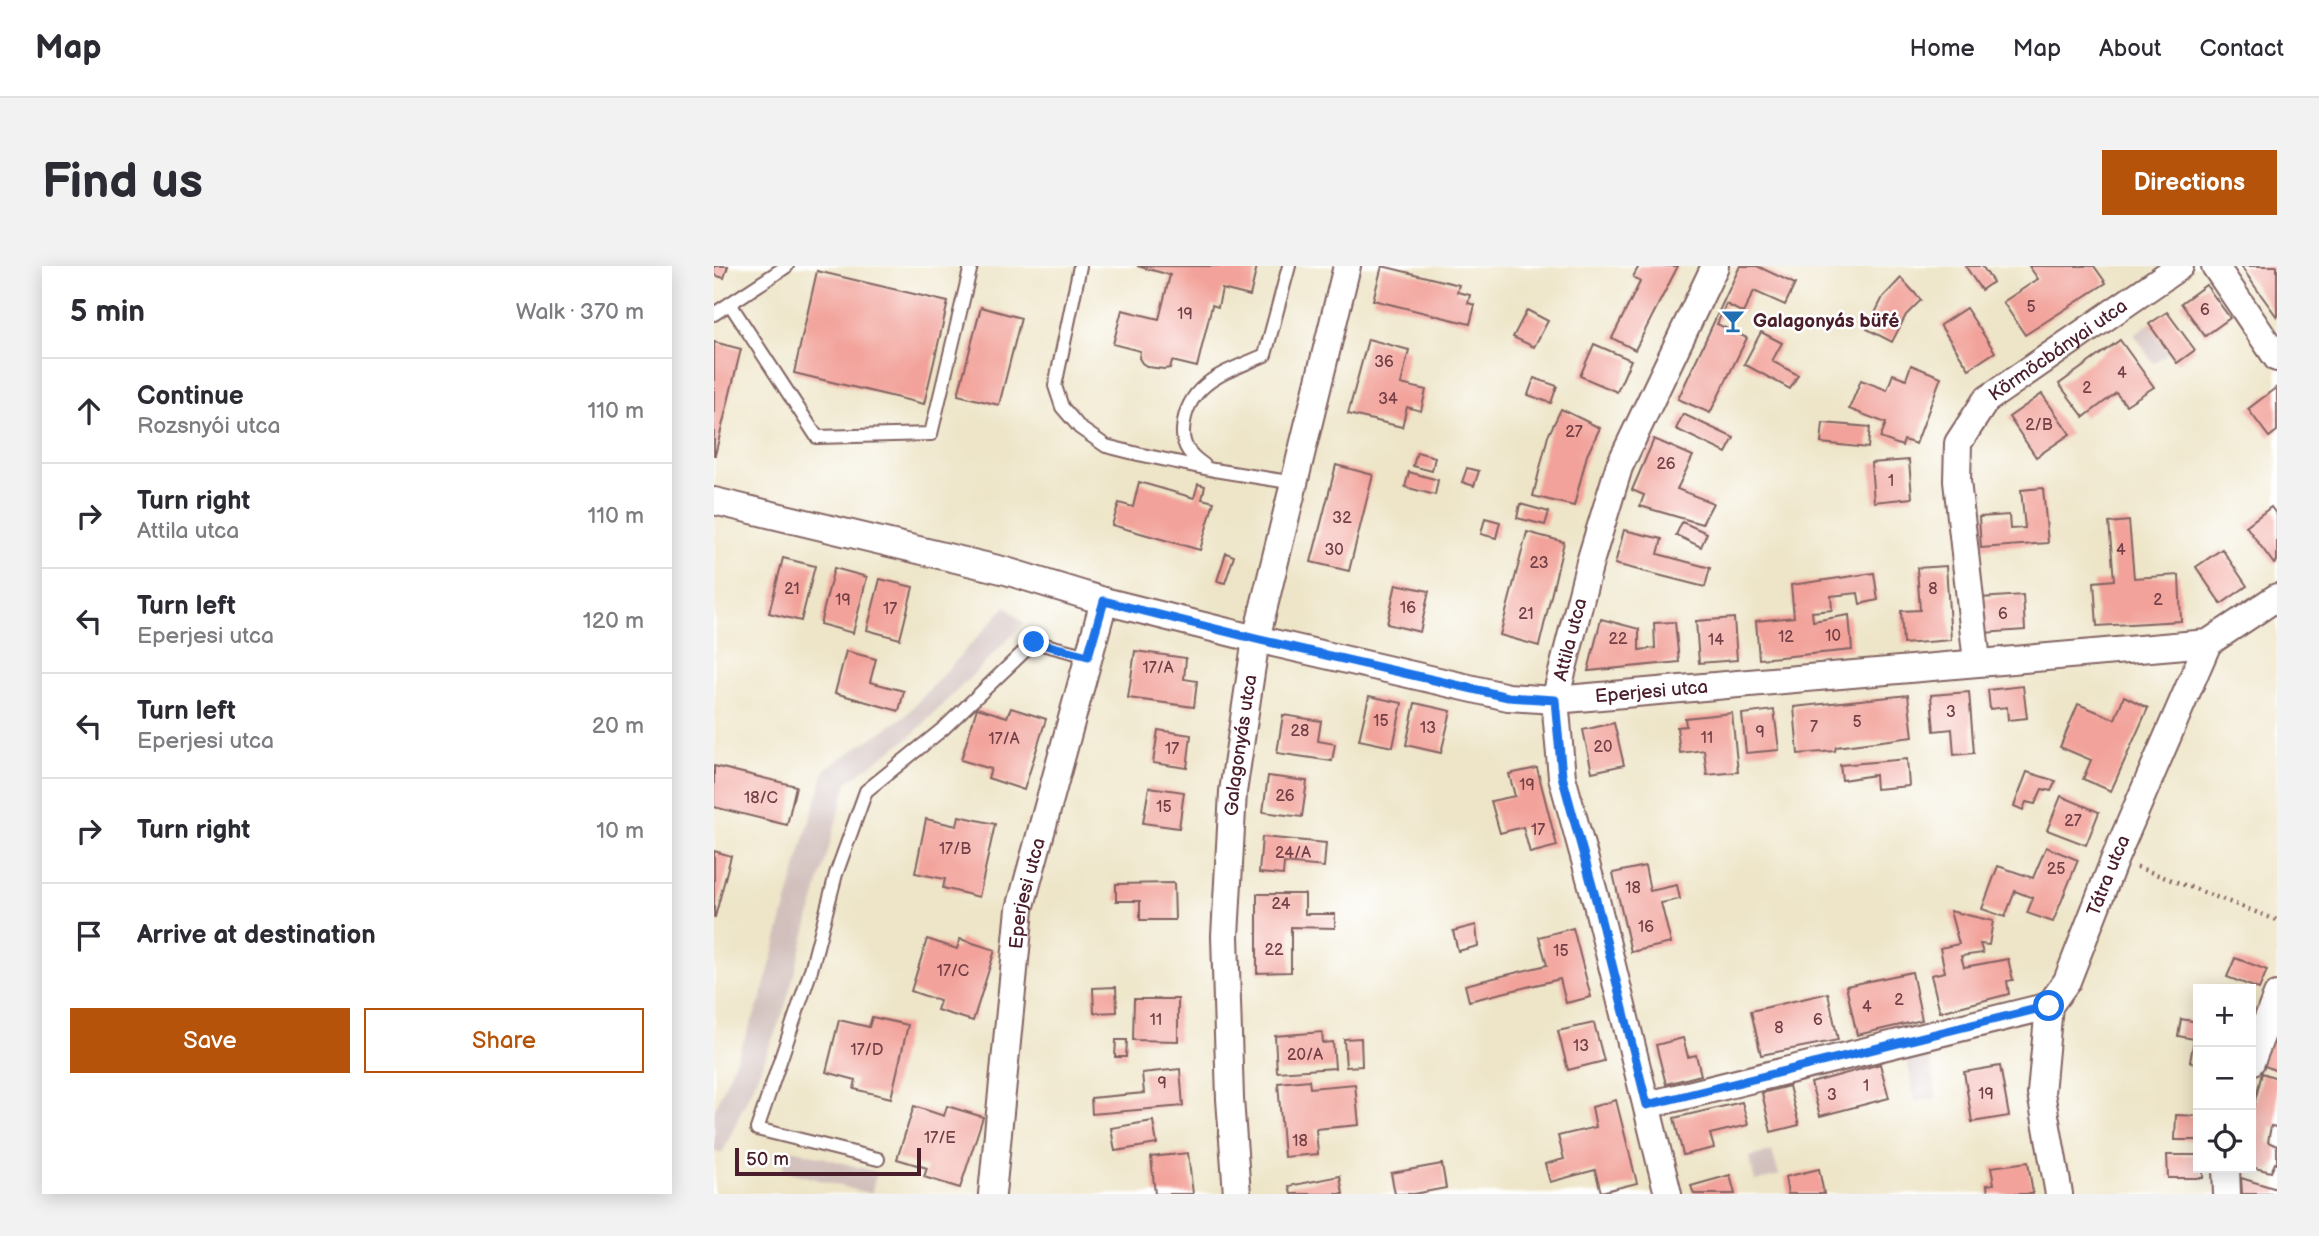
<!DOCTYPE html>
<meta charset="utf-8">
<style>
body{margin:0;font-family:"Balsamiq Sans",sans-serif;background:#f2f2f3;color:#2b2b33}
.controls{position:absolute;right:21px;bottom:21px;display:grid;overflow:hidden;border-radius:0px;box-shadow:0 4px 18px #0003}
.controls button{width:63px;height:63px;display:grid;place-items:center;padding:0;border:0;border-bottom:2px solid #e1e1e2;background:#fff;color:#2b2b33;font:35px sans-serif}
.scale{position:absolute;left:21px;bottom:18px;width:186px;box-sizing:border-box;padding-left:7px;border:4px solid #4a1f2b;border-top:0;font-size:19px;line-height:24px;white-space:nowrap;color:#4a1f2b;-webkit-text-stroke:5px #fff;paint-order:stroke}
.stop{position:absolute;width:21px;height:21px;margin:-16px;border:5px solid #1a73e8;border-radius:50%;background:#fff}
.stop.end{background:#1a73e8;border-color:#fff;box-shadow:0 2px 7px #0008}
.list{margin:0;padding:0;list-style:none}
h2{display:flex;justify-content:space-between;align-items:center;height:91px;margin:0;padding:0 28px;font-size:30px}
h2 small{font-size:23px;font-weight:400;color:#7c7c81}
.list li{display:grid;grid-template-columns:46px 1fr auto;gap:21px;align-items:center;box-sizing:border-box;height:105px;padding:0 28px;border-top:2px solid #e1e1e2}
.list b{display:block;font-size:26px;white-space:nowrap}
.list p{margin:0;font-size:23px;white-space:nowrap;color:#7c7c81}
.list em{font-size:23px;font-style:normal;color:#7c7c81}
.actions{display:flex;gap:14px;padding:21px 28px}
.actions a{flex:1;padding:16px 0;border:2px solid #b45309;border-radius:0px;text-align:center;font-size:24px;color:#b45309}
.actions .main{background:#b45309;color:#fff}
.icon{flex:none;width:38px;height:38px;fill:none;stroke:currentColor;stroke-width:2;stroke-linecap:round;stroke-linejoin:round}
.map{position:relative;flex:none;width:1563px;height:928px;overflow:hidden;border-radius:0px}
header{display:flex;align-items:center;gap:42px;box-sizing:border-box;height:98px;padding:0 35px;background:#fff;border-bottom:2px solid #e1e1e2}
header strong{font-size:33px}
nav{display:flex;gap:38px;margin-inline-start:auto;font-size:24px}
.intro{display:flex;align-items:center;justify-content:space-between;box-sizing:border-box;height:168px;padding:0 42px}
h1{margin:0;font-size:49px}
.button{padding:18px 32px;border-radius:0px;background:#b45309;color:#fff;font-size:24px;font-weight:700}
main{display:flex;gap:42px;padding:0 42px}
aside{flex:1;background:#fff;border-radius:0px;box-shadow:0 4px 18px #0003}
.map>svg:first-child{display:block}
.industrial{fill:#d1c0bc}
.building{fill:#f2a29a}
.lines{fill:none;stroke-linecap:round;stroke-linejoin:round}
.lane-casing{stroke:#836462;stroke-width:16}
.street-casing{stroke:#836462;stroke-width:30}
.path{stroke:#836462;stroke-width:4.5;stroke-dasharray:2 5;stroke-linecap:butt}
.lane{stroke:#fff;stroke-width:12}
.street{stroke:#fff;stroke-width:26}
.route{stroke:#1a73e8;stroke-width:9}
.labels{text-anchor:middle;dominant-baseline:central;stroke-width:5;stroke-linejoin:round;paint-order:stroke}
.number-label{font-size:16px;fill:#744047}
.poi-label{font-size:19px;font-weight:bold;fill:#4a1f2b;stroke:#fff;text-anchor:start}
.street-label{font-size:19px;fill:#4a1f2b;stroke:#fff}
</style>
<header>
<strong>Map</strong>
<nav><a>Home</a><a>Map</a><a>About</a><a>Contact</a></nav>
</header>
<div class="intro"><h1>Find us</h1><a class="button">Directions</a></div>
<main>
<aside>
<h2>5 min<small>Walk · 370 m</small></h2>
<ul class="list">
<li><svg class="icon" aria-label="ahead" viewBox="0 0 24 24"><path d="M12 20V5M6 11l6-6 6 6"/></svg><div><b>Continue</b><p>Rozsnyói utca</p></div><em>110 m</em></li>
<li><svg class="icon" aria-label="right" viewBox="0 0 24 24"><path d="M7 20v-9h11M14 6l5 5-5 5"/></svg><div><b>Turn right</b><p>Attila utca</p></div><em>110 m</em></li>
<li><svg class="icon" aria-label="left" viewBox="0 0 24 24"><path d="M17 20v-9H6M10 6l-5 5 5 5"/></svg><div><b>Turn left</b><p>Eperjesi utca</p></div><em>120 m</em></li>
<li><svg class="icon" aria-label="left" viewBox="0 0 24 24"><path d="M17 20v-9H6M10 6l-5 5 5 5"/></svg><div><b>Turn left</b><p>Eperjesi utca</p></div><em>20 m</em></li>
<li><svg class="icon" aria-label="right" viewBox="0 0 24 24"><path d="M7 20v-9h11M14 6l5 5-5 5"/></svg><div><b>Turn right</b></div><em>10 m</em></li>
<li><svg class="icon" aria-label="arrive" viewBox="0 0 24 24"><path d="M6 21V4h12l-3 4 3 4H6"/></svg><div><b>Arrive at destination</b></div></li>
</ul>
<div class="actions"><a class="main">Save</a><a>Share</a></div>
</aside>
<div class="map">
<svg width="1563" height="928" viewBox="0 0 1563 928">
<rect width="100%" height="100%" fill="#fff"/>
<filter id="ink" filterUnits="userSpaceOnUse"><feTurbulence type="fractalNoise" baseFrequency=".0143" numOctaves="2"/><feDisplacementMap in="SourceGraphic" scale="14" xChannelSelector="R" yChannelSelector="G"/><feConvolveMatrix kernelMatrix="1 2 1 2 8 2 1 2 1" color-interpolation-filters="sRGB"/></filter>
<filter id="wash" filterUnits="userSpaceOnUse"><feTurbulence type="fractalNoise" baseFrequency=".00686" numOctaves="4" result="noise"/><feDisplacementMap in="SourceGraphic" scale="28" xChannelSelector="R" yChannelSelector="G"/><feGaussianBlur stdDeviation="1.57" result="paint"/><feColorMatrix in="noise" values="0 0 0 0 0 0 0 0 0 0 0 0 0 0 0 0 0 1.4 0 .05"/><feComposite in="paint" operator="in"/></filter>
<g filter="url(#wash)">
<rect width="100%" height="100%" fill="#eee5c8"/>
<g class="industrial">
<path d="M1435 58 1454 87 1439 97 1420 68Z"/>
<path d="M292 340 310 358 197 470 133 516 71 741 49 797 8 888 0 885V845L47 733 89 577 112 502 190 451Z"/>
<path d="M1215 788 1223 832 1201 836 1193 793Z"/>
<path d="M74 882 163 906 157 928 68 904Z"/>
<path d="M1058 885 1065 909 1041 915 1035 891Z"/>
</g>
<g id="blocks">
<g class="building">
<path d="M0 0H14L10 12 0 9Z"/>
<path d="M423 0H543L536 30 508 23 504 41 498 39 483 101 458 95 456 102 450 103 434 101 428 97 425 92 426 85 399 78 408 44 445 53 456 9Z"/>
<path d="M668 0 745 19 743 26 756 29 754 37 761 39 756 58 659 34Z"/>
<path d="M925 0H964L921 84 898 72 926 16 919 11Z"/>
<path d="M1026 0H1043L1081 18 1071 39 1040 25 1029 47 1012 38 1003 58 1033 72 996 147 964 133Z"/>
<path d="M1254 0H1268L1279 16 1267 24 1252 1Z"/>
<path d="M1315 0H1380L1392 17 1311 69 1289 36 1324 13Z"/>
<path d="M1527 0H1563V51L1542 22Z"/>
<path d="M103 5 234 36 210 138 80 107Z"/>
<path d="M1187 12 1207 34 1192 49 1178 76 1153 63 1169 31Z"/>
<path d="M1492 19 1516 52 1491 70 1467 37Z"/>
<path d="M267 41 307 52 285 139 244 129Z"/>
<path d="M1252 42 1281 86 1255 103 1226 59Z"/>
<path d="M813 44 834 55 820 81 799 71Z"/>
<path d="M1453 46 1481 84 1463 97 1435 58Z"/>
<path d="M1047 66 1068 77 1058 95 1084 109 1076 123 1030 98Z"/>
<path d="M654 73 695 84 687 118 712 124 707 145 693 141 688 161 634 148Z"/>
<path d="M1406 74 1440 121 1412 139 1402 127 1370 151 1345 118Z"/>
<path d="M0 76 27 83 1 189H0Z"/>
<path d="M880 78 917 94 903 126 866 110Z"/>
<path d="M1197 99 1227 111 1202 178 1190 174 1188 180 1166 172 1172 157 1135 143 1147 114 1173 124 1179 108 1192 113Z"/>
<path d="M820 112 843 120 837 137 814 129Z"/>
<path d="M1563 121V165L1555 171 1534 143Z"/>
<path d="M1328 128 1356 168 1322 191 1295 151Z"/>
<path d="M847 143 886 162 873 189 860 240 819 230 834 170Z"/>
<path d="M969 148 1020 172 1012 187 962 163Z"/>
<path d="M1109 157 1156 161 1154 182 1107 177Z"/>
<path d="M940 173 979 190 963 223 999 237 988 258 926 240 930 229 918 224Z"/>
<path d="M703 186 721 191 718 205 699 200Z"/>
<path d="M1195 194 1198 232 1160 236 1157 197Z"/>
<path d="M622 199 659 209 635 305 597 296Z"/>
<path d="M753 202 765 205 760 220 748 216Z"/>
<path d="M695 206 724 214 721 229 691 221Z"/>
<path d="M425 216 480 232 484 218 491 220 488 233 500 236 486 284 398 259 405 237 419 241Z"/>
<path d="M1329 222 1334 277 1267 282 1265 251 1295 249 1296 263 1311 262 1307 224Z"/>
<path d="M806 238 835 246 831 259 803 252Z"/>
<path d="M1557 241 1563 249V295L1560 298 1532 260Z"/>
<path d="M771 252 786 256 782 272 767 268Z"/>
<path d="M1415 255 1420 312 1465 309 1467 355 1383 360 1380 316 1400 314 1395 257Z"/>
<path d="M968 256 993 267 987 281 962 269Z"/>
<path d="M910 264 948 273 944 288 996 302 991 321 901 298Z"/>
<path d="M813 266 850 276 825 380 786 369Z"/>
<path d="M1508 283 1533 320 1507 338 1482 301Z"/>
<path d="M512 287 520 290 511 317 503 315Z"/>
<path d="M69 292 101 300 87 355 55 347Z"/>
<path d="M1232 300 1237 374 1189 378 1187 345 1206 344 1203 302Z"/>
<path d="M120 302 153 311 139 367 106 358Z"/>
<path d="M1160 307 1164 334 1146 338 1144 327 1117 330 1118 344 1098 346 1099 355 1135 349 1138 384 1045 393 1042 355 1080 351 1077 319Z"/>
<path d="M166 313 199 321 186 373 153 364Z"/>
<path d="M682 318 715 325 706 366 673 358Z"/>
<path d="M1309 329 1311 364 1269 367 1267 332Z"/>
<path d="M1020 352 1023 394 985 397 982 355Z"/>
<path d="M887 353 925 363V384L941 382 940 357 961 356 965 396 874 405Z"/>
<path d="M132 385 162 393 156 416 190 425 185 445 121 427Z"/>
<path d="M421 385 472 392 470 413 483 415 480 441 414 432Z"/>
<path d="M1309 420 1313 452 1294 454 1293 441 1276 443 1274 424Z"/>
<path d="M1255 426 1260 487 1240 489 1238 463 1220 465 1217 429Z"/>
<path d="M1194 429 1199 471 1122 481 1121 485 1084 488 1080 441Z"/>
<path d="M655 430 688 437 679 481 645 474Z"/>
<path d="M1410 430 1434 442 1397 525 1369 513 1377 494 1346 481 1364 438 1401 453Z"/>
<path d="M701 437 737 445 727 487 692 479Z"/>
<path d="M263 442 293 451 297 442 332 453 310 524 274 512 277 503 247 494Z"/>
<path d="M1060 444 1065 484 1032 487 1028 448Z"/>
<path d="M1018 447 1024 506 993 509 990 484 966 487 963 461 972 460 971 452Z"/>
<path d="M569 449 607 455 604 475 621 478 618 495 563 487Z"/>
<path d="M900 457 910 499 878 506 869 464Z"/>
<path d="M444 464 477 469 473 502 439 497Z"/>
<path d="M1193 493 1195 520 1162 523 1161 509 1128 514 1126 499Z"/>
<path d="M0 500 82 520 73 559 0 541Z"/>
<path d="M823 502 843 580 816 587 809 561 786 567 777 535 801 530 795 508Z"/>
<path d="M1313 506 1342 515 1337 525 1328 523 1321 538 1312 536 1309 544 1300 540Z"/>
<path d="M554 510 593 515 588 551 549 546Z"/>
<path d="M435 521 470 526 465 562 429 557Z"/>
<path d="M1347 530 1385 546 1372 579 1333 564Z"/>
<path d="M245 550 281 558 265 631 229 622 231 613 201 607 212 553 243 560Z"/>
<path d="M548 571 612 577 610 601 570 597 569 609 545 607Z"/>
<path d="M1332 581 1364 594 1339 656 1313 647 1319 632 1301 625 1291 651 1268 643 1284 600 1319 612Z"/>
<path d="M0 585 17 590 1 651H0Z"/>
<path d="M931 600 936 625 963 619 966 633 947 637 957 677 917 686 899 607Z"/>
<path d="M460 617 461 654H426V635H402V618Z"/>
<path d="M543 628H591V648H621V662L577 661V706L543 707Z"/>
<path d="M1236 645 1279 655 1275 679 1266 678 1269 687 1247 690 1250 701 1294 693 1299 714 1293 715 1295 728 1226 746 1217 709 1231 706 1226 682 1245 678Z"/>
<path d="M762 659 764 680 744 685 739 665Z"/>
<path d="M859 662 877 731 852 737 846 713 755 735 751 719 833 699 825 671Z"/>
<path d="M213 673 243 683 246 673 281 684 259 755 223 744 226 735 197 725Z"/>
<path d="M1521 692 1553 704 1545 723 1513 711Z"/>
<path d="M1198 706 1208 754 1143 769 1132 720Z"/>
<path d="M402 721 403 746 380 747 379 722Z"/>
<path d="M1114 727 1124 774 1047 789 1037 745Z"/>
<path d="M420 733H464V775L419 774Z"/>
<path d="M158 751 194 759 177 832 140 823 142 814 112 806 125 754 155 761Z"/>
<path d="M1467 753 1484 756V797L1476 796 1480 773 1464 770Z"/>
<path d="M880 757 890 795 854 804 844 765Z"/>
<path d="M608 766 609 777 619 776 621 802 563 806 561 770Z"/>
<path d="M647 772 648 800 632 801 630 773Z"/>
<path d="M969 772 974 791 982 789 987 809 952 818 942 779Z"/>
<path d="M402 774H413L412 791H401Z"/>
<path d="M1556 775 1563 779V805L1546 798Z"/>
<path d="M1166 798 1175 832 1106 850 1097 817Z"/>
<path d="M1286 800 1295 850 1258 856 1250 806Z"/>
<path d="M466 803 469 840 378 848 377 832 430 827 428 807Z"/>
<path d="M1548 807 1563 812V861L1557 860 1554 876 1563 880V898L1561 897 1557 906 1537 901V851Z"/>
<path d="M595 814 596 822 641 818 645 859 602 863 604 888 570 891 564 817Z"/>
<path d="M1075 820 1085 859 1057 866 1048 827Z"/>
<path d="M902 834 923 917 887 926 881 904 836 916 831 898 850 893 844 870 882 861 878 841Z"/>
<path d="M1028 836 1034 859 996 868 1000 882 969 889 960 852Z"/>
<path d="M200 840 230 850 233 840 269 851 246 922 210 911 213 902 183 893Z"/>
<path d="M1462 849 1484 850V874H1461Z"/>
<path d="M439 855 443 878 401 885 397 862Z"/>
<path d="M474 887 479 928H441L437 891Z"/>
<path d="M1453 889H1484V902H1489V912H1454Z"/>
<path d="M1314 896 1319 928H1274L1273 919 1280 918 1277 901Z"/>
<path d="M728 898 732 922 700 928H681L677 907Z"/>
<path d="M1105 903 1110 928H1074L1071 911Z"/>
<path d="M1016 909 1021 928H980L977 920Z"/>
<path d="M626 910 629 928H577L575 920Z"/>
<path d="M1527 912 1563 923V928H1528Z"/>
</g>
</g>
</g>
<g filter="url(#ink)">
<use href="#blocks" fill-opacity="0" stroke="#836462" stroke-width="2"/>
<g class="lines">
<g class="lane-casing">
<g id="lane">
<path d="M366 0 341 120 348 141 366 162 392 180 424 188 500 204 581 217"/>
<path d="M16 38 103 171 217 168 257 0"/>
<path d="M0 48 73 0"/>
<path d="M490 199C477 190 468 181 469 164 472 116 513 106 551 89L575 0"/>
<path d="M164 893 43 863 97 704 122 608 152 525 230 462 320 376 374 390"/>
</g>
</g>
<g class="street-casing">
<g id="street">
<path d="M1501 0 1563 92"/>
<path id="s1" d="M0 235 292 305 390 335 542 373 794 431 841 434 1494 377"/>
<path id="s2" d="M1263 396 1243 215 1244 177 1272 134 1466 0"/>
<path d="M1537 796 1563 729"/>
<path d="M933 839 1335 740"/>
<path d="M1512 902 1513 928"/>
<path id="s3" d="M278 928 306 643 390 335"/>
<path id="s4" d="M523 928 516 833 511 670 519 526 542 373 633 0"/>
<path id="s5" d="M954 928 882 634 848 511 841 434 876 296 905 201 1001 0"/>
<path id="s6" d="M1345 928 1327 827 1335 740 1353 715 1401 592 1494 377 1563 331"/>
</g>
</g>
<path class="path" d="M1423 601 1563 654"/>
<use href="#lane" class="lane"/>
<use href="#street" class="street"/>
</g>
</g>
<g class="lines" filter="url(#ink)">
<path class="route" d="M320 376 374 390 390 335 542 373 794 431 841 434 848 510 882 634 933 839 1335 740"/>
</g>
<defs>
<g id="bar-bare" transform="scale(1.89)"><path d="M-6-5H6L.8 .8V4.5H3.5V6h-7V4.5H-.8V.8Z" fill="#1f6fb2" stroke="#fff" stroke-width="2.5" paint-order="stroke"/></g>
</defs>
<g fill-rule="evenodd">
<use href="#bar-bare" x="1019" y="55"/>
</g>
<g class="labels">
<g class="number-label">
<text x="1317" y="41">5</text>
<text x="1491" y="44">6</text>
<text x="471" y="48">19</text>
<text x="670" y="96">36</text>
<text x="1408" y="107">4</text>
<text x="1373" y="122">2</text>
<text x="674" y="133">34</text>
<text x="1325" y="159">2/B</text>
<text x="860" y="166">27</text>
<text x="952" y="198">26</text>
<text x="1177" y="215">1</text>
<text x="628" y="252">32</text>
<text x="620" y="284">30</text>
<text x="1407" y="284">4</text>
<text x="825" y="297">23</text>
<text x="78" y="323">21</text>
<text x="1219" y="323">8</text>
<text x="129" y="334">19</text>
<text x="1444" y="334">2</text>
<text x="694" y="342">16</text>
<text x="176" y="343">17</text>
<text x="812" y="348">21</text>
<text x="1289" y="348">6</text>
<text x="1119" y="370">10</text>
<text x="1072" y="371">12</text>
<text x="904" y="373">22</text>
<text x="1002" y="374">14</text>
<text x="444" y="402">17/A</text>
<text x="1237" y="446">3</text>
<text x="667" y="455">15</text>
<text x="1143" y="456">5</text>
<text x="1100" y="461">7</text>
<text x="714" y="462">13</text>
<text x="586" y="465">28</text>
<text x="1046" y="466">9</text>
<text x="993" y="472">11</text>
<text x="290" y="473">17/A</text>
<text x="889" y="481">20</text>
<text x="458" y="483">17</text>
<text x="813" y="519">19</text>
<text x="571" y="530">26</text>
<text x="47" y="532">18/C</text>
<text x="450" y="541">15</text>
<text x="1359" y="555">27</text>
<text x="824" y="564">17</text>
<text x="241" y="583">17/B</text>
<text x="579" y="587">24/A</text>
<text x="1342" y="603">25</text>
<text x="919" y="622">18</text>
<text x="567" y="638">24</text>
<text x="932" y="661">16</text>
<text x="560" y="684">22</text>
<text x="847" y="685">15</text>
<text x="239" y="705">17/C</text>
<text x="1185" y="734">2</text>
<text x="1153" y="741">4</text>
<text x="442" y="754">11</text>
<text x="1104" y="754">6</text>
<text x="1065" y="762">8</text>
<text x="867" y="780">13</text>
<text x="153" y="784">17/D</text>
<text x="591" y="789">20/A</text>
<text x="448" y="817">9</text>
<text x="1152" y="820">1</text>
<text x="1272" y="828">19</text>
<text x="1118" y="829">3</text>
<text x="226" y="872">17/E</text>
<text x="586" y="875">18</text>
</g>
<g class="poi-label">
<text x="1039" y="55">Galagonyás büfé</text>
</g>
<g class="street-label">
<text stroke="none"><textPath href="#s2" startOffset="359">Körmöcbányai utca</textPath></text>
<text stroke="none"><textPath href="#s5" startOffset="570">Attila utca</textPath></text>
<text stroke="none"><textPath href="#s1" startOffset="962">Eperjesi utca</textPath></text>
<text stroke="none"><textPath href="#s4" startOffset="450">Galagonyás utca</textPath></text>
<text stroke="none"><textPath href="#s6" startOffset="334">Tátra utca</textPath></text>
<text stroke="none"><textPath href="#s3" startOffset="303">Eperjesi utca</textPath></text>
</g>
</g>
</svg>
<div class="controls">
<button>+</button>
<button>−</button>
<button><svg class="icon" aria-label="locate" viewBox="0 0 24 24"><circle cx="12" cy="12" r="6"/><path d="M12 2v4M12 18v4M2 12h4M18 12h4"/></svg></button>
</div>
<div class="scale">50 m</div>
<div class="stop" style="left:1335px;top:740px"></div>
<div class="stop end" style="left:320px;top:376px"></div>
</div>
</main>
